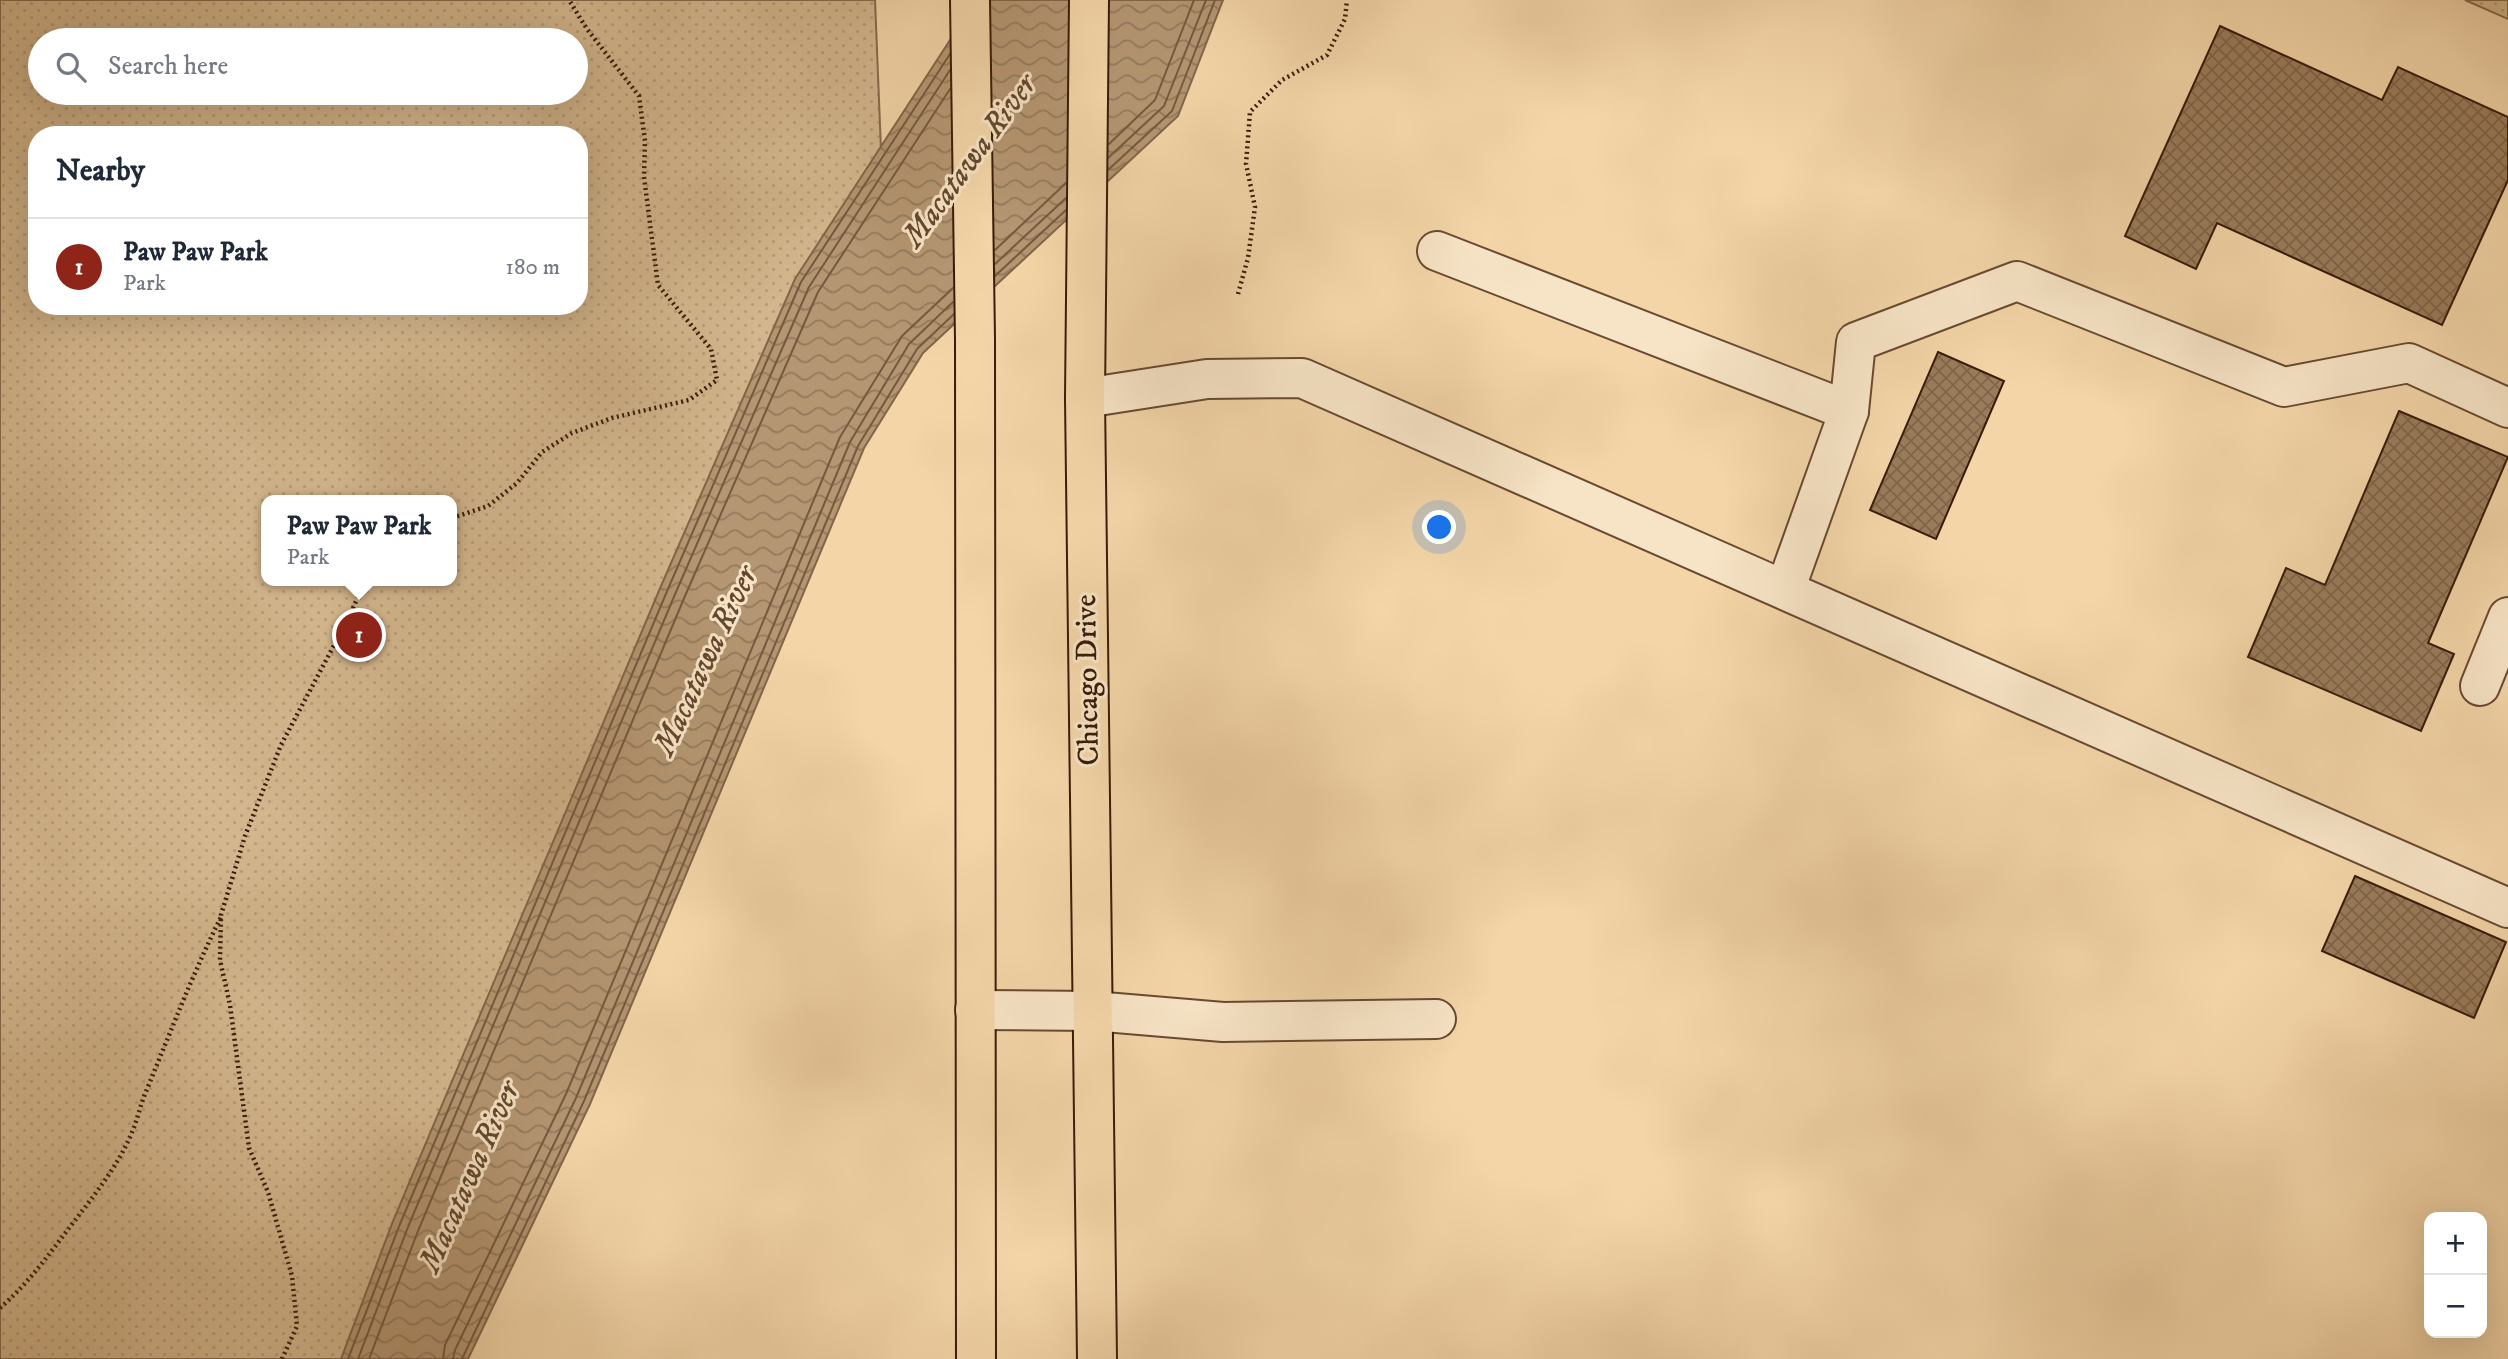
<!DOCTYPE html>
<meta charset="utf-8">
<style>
body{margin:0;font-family:"IM FELL DW Pica",serif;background:#f2f2f3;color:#1f2937}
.controls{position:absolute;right:21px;bottom:21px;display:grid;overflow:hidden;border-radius:14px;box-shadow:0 7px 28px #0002}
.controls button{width:63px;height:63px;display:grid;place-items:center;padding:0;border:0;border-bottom:2px solid #e0e1e3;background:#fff;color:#1f2937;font:35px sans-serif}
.you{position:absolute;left:1440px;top:528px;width:24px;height:24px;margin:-18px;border:5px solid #fff;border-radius:50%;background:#1a73e8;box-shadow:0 0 0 10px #1a73e833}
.badge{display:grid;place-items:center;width:46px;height:46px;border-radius:50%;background:#8f2418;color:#fff;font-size:23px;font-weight:700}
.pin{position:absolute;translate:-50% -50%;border:4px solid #fff;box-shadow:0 2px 7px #0006}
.popup{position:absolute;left:261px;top:495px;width:196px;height:91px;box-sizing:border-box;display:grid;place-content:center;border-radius:14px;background:#fff;filter:drop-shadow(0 2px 5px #0005);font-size:23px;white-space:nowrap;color:#747a83}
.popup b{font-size:26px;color:#1f2937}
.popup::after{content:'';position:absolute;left:50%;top:100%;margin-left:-14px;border:14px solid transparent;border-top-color:#fff}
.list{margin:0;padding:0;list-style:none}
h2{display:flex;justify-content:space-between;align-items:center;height:91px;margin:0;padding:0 28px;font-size:30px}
h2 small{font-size:23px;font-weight:400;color:#747a83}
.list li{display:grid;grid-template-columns:46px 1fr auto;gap:21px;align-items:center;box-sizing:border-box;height:98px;padding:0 28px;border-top:2px solid #e0e1e3}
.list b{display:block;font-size:26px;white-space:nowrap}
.list p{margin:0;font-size:23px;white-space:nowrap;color:#747a83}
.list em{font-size:23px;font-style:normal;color:#747a83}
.icon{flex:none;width:38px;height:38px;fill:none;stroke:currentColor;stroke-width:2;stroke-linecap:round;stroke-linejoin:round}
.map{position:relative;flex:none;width:2508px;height:1359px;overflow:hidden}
.search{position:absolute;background:#fff;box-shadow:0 7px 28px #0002;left:28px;top:28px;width:560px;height:77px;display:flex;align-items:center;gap:18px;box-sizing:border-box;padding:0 24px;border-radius:38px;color:#747a83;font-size:26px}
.panel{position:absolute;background:#fff;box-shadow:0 7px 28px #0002;left:28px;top:126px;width:560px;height:189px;border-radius:28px}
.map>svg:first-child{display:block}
.green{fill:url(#green-dots);stroke:#86694a;stroke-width:2;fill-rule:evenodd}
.water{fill:url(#water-waves);stroke:#836548;stroke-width:2}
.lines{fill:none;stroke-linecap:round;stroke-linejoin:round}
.shore{stroke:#76593d;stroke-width:2}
.building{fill:url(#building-cross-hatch);stroke:#391c08;stroke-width:2}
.minor-casing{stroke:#684a30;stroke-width:42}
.major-casing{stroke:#391c08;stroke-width:42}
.path{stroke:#391c08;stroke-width:4.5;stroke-dasharray:2 3.5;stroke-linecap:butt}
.minor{stroke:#f7e4c6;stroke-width:38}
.major{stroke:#f3d5a8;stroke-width:38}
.labels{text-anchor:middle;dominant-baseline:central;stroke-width:6;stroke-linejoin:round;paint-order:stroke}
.street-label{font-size:30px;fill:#391c08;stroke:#f7e4c6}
.water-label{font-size:32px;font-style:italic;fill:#64472d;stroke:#f7e4c6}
</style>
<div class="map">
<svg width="2508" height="1359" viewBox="0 0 2508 1359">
<defs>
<pattern id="green-dots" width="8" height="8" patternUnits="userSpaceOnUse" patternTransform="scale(1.75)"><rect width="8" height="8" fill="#d3b68d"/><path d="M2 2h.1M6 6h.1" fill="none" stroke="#b69c78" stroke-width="1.8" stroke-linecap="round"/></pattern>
<pattern id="water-waves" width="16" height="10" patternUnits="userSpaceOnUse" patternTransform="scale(1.75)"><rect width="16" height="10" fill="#b49672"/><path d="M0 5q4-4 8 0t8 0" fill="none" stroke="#937a5c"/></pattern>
<pattern id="building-cross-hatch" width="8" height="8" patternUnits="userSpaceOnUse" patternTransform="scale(1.75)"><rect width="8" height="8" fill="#9a7c5b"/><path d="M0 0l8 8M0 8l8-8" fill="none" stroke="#7f6549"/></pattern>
</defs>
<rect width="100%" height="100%" fill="#f3d5a8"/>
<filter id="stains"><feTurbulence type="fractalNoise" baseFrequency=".00286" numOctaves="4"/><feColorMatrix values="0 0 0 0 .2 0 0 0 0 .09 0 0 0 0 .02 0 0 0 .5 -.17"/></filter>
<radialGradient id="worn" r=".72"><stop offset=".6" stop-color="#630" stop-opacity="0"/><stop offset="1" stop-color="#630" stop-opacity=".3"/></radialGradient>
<g class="green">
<path d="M0 0H875L886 275 388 1359H0ZM40 40H576V93H40ZM37 135H579V306H37ZM266 500H452V581H266Z"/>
<path d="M2465 0H2508V19Z"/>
</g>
<path class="water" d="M976 0H1223L1178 116 923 353 864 448 590 1104 468 1359H341L393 1221 661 586 795 279Z"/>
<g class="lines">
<g class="shore">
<path d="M1109 144 1155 100 1194 0"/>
<path d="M1108 158 1164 106 1206 0"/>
<path d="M1108 170 1172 111 1215 0"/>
<path d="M995 250 1066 183"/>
<path d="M995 264 1066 198"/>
<path d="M995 276 1066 210"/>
<path d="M348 1359 400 1224 668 589 801 282 950 54"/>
<path d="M358 1359 408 1227 676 592 809 287 950 70"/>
<path d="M369 1359 418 1231 685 596 818 292 950 89"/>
<path d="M443 1359 445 1345 566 1094 840 437 902 336 953 288"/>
<path d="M453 1359 455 1350 576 1098 850 442 909 344 953 302"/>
<path d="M462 1359 584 1101 858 446 917 349 954 314"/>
</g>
</g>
<g class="building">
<path d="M2220 26 2382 100 2398 67 2508 117V180L2442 325 2217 223 2196 269 2125 236Z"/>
<path d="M1938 352 2004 381 1936 539 1870 510Z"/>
<path d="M2399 411 2508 457 2428 643 2454 654 2421 731 2248 657 2286 568 2325 585Z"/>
<path d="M2355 876 2506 942 2474 1018 2322 951Z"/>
</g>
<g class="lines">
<g class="minor-casing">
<g id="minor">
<path d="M1437 251 1849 411 1785 590"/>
<path d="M1085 398 1207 379 1302 378 2508 908"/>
<path d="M1849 411 1856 342 2017 281 2284 387 2409 363 2508 408"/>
<path d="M2480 686 2508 617"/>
<path d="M975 1010 1093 1011 1223 1022 1436 1019"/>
</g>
</g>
<g class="major-casing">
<g id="major">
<path d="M970 0 975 339 976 1359"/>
<path d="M1089 0 1085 398 1097 1359"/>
</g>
</g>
<g class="path">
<path d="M1238 294 1248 258 1255 207 1246 164 1250 112 1282 80 1327 55 1345 19 1347 0"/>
<path d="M452 518 488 506 517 483 542 452 572 433 612 418 689 400 717 380 711 349 658 285 644 177 645 141 639 96 587 29 569 0"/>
<path d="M0 1308C30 1282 52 1250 76 1219 95 1194 116 1168 129 1139 137 1123 140 1105 147 1089 171 1031 193 973 221 917"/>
<path d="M282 1359 297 1326 292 1276 268 1192 249 1148 230 1005 220 960 221 915 245 836 281 745 349 617 365 581"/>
</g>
<use href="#minor" class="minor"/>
<use href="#major" class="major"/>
</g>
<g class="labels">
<g class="street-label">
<text transform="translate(1088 680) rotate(-91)">Chicago Drive</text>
</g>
<g class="water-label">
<text transform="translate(970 161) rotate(-54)">Macatawa River</text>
<text transform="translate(706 661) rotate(-65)">Macatawa River</text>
<text transform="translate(470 1177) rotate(-66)">Macatawa River</text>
</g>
</g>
<rect width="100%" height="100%" filter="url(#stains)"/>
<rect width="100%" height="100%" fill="url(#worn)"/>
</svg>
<div class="controls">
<button>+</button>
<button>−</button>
</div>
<div class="you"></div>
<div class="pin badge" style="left:359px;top:635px">1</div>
<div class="popup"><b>Paw Paw Park</b>Park</div>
<div class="search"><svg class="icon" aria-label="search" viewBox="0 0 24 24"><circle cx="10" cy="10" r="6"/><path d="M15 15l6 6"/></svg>Search here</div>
<section class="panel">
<h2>Nearby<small></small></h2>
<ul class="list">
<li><span class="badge">1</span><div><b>Paw Paw Park</b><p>Park</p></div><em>180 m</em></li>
</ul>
</section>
</div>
